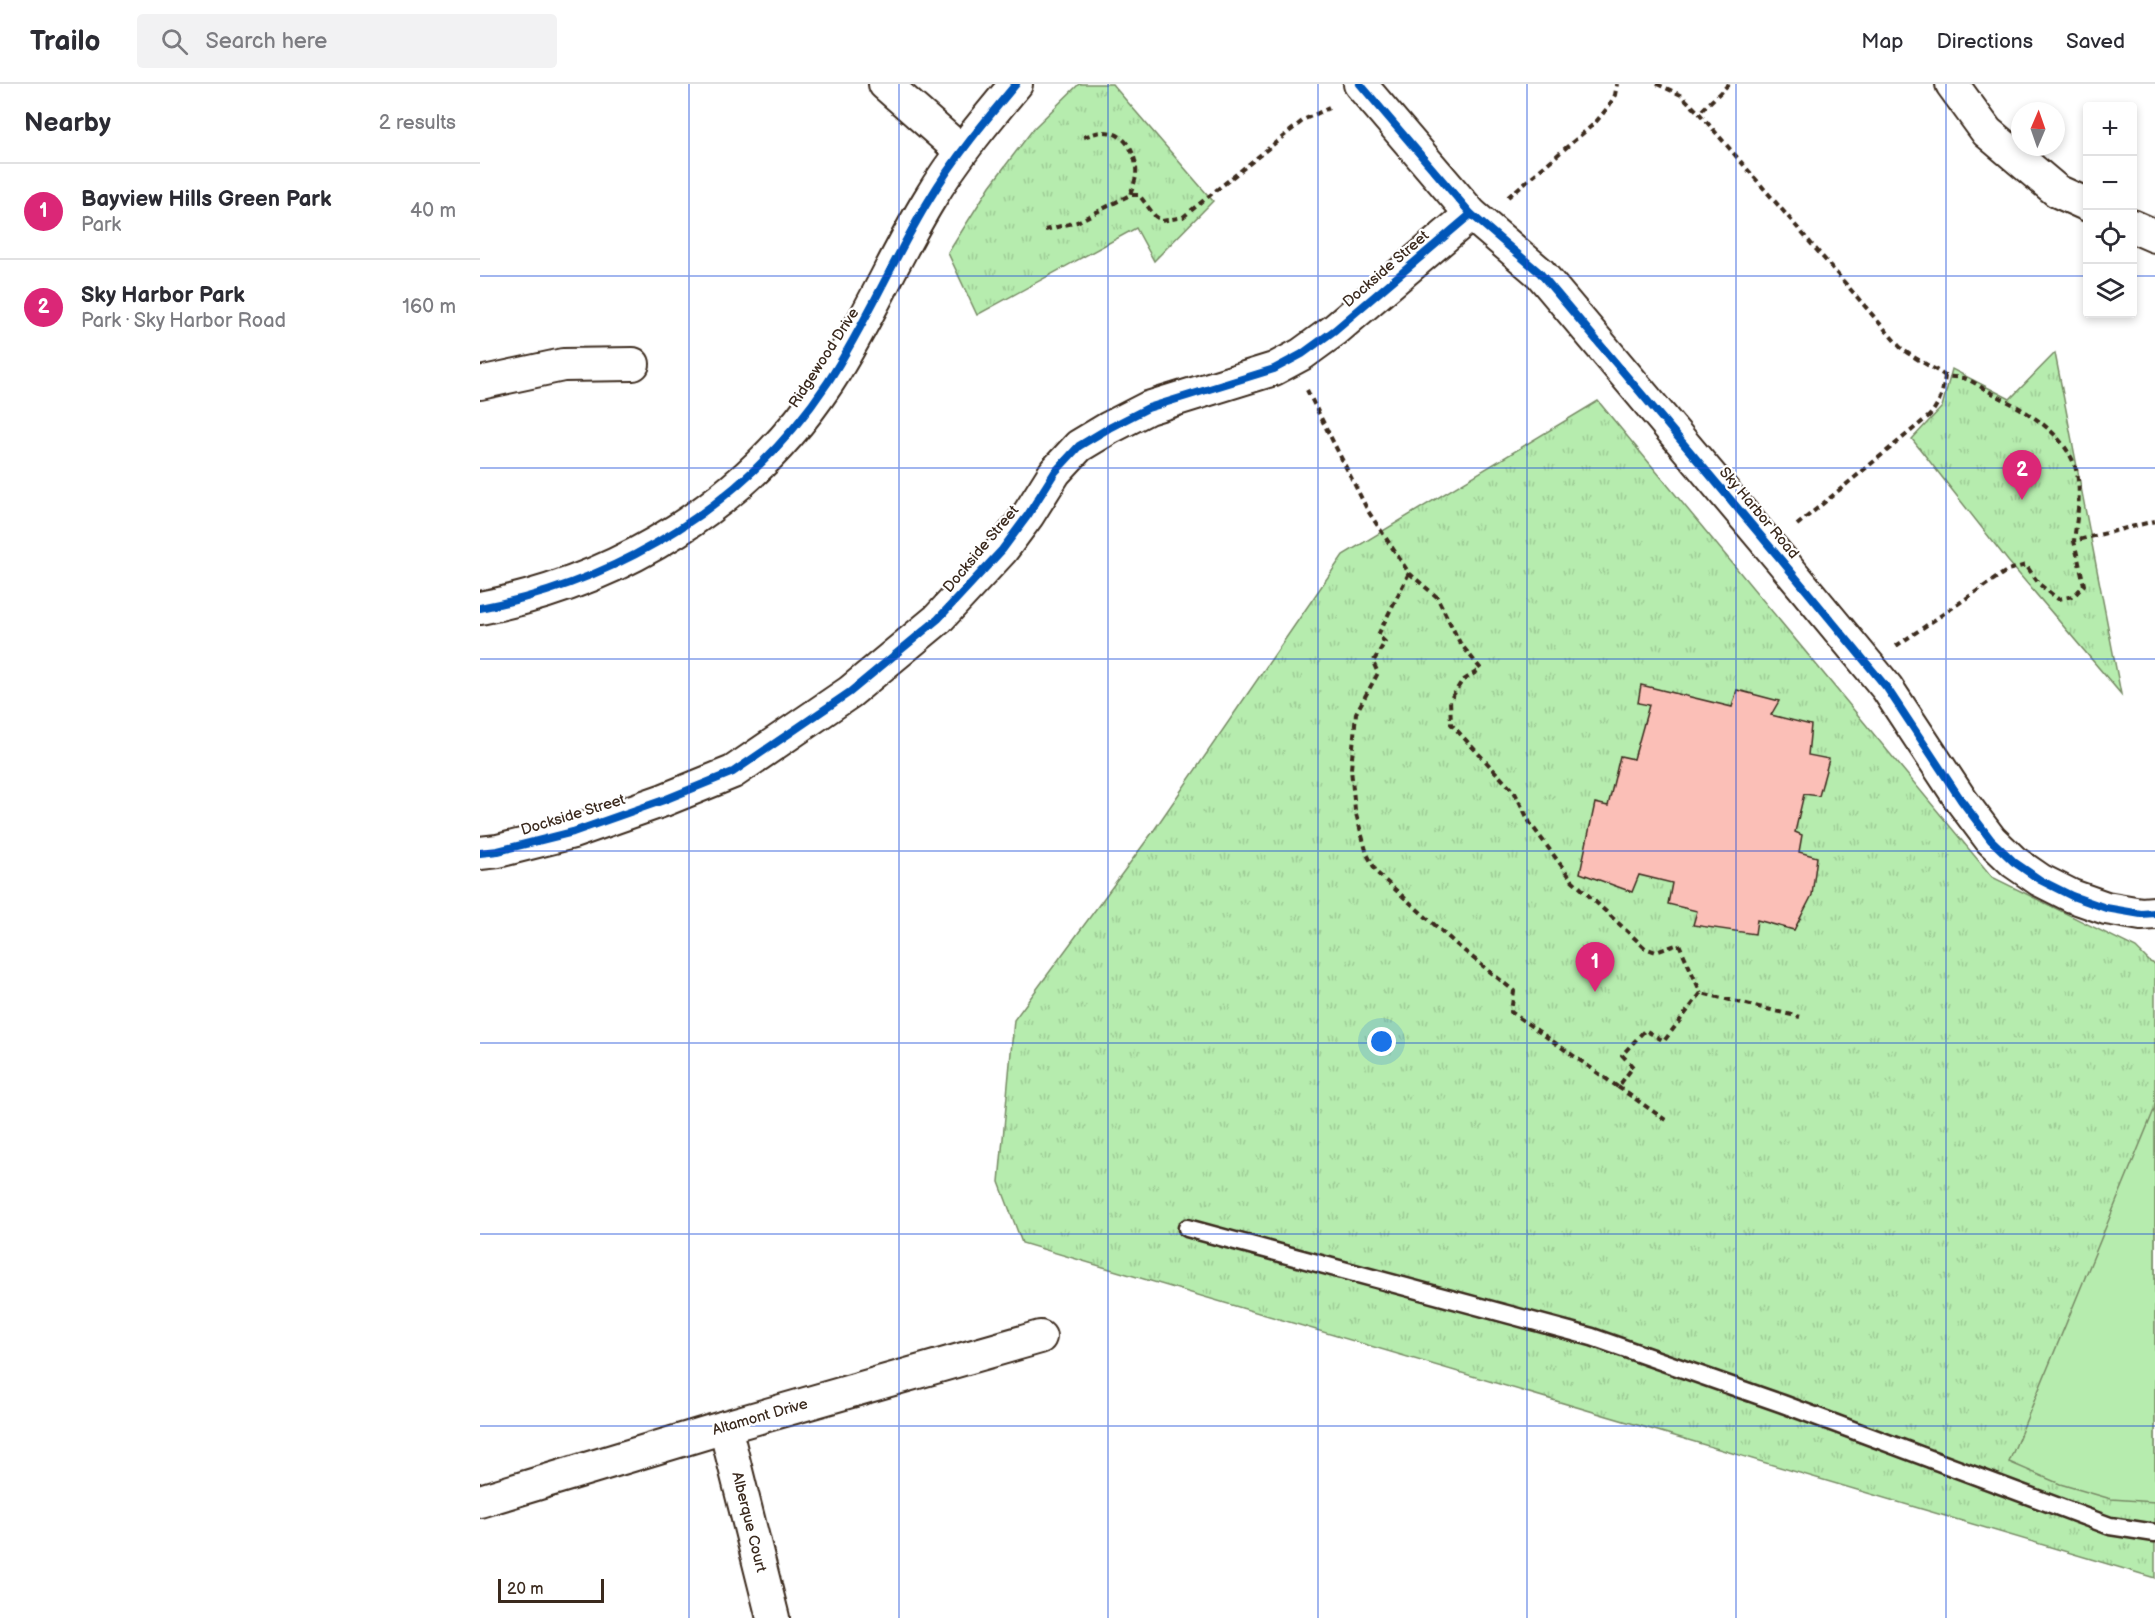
<!DOCTYPE html>
<meta charset="utf-8">
<style>
body{margin:0;font-family:"Balsamiq Sans",sans-serif;background:#f2f2f3;color:#2b2b33}
.controls{position:absolute;right:18px;top:18px;display:grid;overflow:hidden;border-radius:6px;box-shadow:0 3px 9px #0003}
.controls button{width:54px;height:54px;display:grid;place-items:center;padding:0;border:0;border-bottom:2px solid #e1e1e2;background:#fff;color:#2b2b33;font:30px sans-serif}
.compass{position:absolute;left:1531px;top:18px;width:54px;height:54px;border-radius:50%;background:#fff;box-shadow:0 3px 9px #0003;rotate:2deg}
.scale{position:absolute;left:18px;bottom:15px;width:106px;box-sizing:border-box;padding-left:6px;border:3px solid #3b2a1e;border-top:0;font-size:16px;line-height:21px;white-space:nowrap;color:#3b2a1e;-webkit-text-stroke:4px #fff;paint-order:stroke}
.you{position:absolute;left:902px;top:958px;width:21px;height:21px;margin:-15px;border:4px solid #fff;border-radius:50%;background:#1a73e8;box-shadow:0 0 0 9px #1a73e833}
.badge{display:grid;place-items:center;width:39px;height:39px;border-radius:50%;background:#db2777;color:#fff;font-size:20px;font-weight:700}
.pin{position:absolute;translate:-50% -50px;filter:drop-shadow(0 2px 3px #0008)}
.pin::after{content:'';position:absolute;top:32px;width:21px;height:18px;background:inherit;clip-path:polygon(0 0,100% 0,50% 100%)}
.list{margin:0;padding:0;list-style:none}
h2{display:flex;justify-content:space-between;align-items:center;height:78px;margin:0;padding:0 24px;font-size:26px}
h2 small{font-size:20px;font-weight:400;color:#7c7c81}
.list li{display:grid;grid-template-columns:39px 1fr auto;gap:18px;align-items:center;box-sizing:border-box;height:96px;padding:0 24px;border-top:2px solid #e1e1e2}
.list b{display:block;font-size:22px;white-space:nowrap}
.list p{margin:0;font-size:20px;white-space:nowrap;color:#7c7c81}
.list em{font-size:20px;font-style:normal;color:#7c7c81}
.icon{flex:none;width:33px;height:33px;fill:none;stroke:currentColor;stroke-width:2;stroke-linecap:round;stroke-linejoin:round}
.map{position:relative;flex:none;width:1675px;height:1534px;overflow:hidden}
header{display:flex;align-items:center;gap:36px;box-sizing:border-box;height:84px;padding:0 30px;background:#fff;border-bottom:2px solid #e1e1e2}
header strong{font-size:28px}
nav{display:flex;gap:33px;margin-inline-start:auto;font-size:21px}
.search{width:420px;height:54px;background:#f2f2f3;display:flex;align-items:center;gap:15px;box-sizing:border-box;padding:0 21px;border-radius:6px;color:#7c7c81;font-size:22px}
main{display:flex}
aside{flex:1;background:#fff}
.map>svg:first-child{display:block}
.grass{fill:url(#grass-tufts);stroke:#788b66;stroke-width:1.5}
.garden{fill:#b6ecae;stroke:#788b66;stroke-width:1.5}
.building{fill:#fbbfb7;stroke:#3b2a1e;stroke-width:1.5}
.lines{fill:none;stroke-linecap:round;stroke-linejoin:round}
.lane-casing{stroke:#3b2a1e;stroke-width:21}
.street-casing{stroke:#3b2a1e;stroke-width:36}
.path{stroke:#3b2a1e;stroke-width:4;stroke-dasharray:6 4.5;stroke-linecap:butt}
.lane{stroke:#fff;stroke-width:16}
.street{stroke:#fff;stroke-width:32}
.cycleway-casing{stroke:#fff;stroke-width:11}
.cycleway{stroke:#0057b8;stroke-width:8}
.grid{fill:none;stroke:#1d4ed8;stroke-width:1.5;stroke-opacity:0.55}
.labels{text-anchor:middle;dominant-baseline:central;stroke-width:4.5;stroke-linejoin:round;paint-order:stroke}
.street-label{font-size:15px;fill:#3b2a1e;stroke:#fff}
</style>
<header>
<strong>Trailo</strong>
<div class="search"><svg class="icon" aria-label="search" viewBox="0 0 24 24"><circle cx="10" cy="10" r="6"/><path d="M15 15l6 6"/></svg>Search here</div>
<nav><a>Map</a><a>Directions</a><a>Saved</a></nav>
</header>
<main>
<aside>
<h2>Nearby<small>2 results</small></h2>
<ul class="list">
<li><span class="badge">1</span><div><b>Bayview Hills Green Park</b><p>Park</p></div><em>40 m</em></li>
<li><span class="badge">2</span><div><b>Sky Harbor Park</b><p>Park · Sky Harbor Road</p></div><em>160 m</em></li>
</ul>
</aside>
<div class="map">
<svg width="1675" height="1534" viewBox="0 0 1675 1534">
<defs>
<pattern id="grass-tufts" width="24" height="20" patternUnits="userSpaceOnUse" patternTransform="scale(1.5)"><rect width="24" height="20" fill="#b6ecae"/><path d="M3 7l-1-3M5 7V3M7 7l1-3M15 17l-1-3M17 17v-4M19 17l1-3" fill="none" stroke="#9dcb95"/></pattern>
</defs>
<rect width="100%" height="100%" fill="#fff"/>
<filter id="ink" filterUnits="userSpaceOnUse"><feTurbulence type="fractalNoise" baseFrequency=".0167" numOctaves="2"/><feDisplacementMap in="SourceGraphic" scale="12" xChannelSelector="R" yChannelSelector="G"/><feConvolveMatrix kernelMatrix="1 2 1 2 8 2 1 2 1" color-interpolation-filters="sRGB"/></filter>
<g filter="url(#ink)">
<g class="grass">
<path d="M599 0H632L733 117 674 177 656 144 497 231 468 169 510 102 554 44Z"/>
<path d="M1575 269 1641 610 1528 477 1432 355 1462 323 1472 285 1530 315Z"/>
<path d="M1118 317 1512 793 1656 864 1670 878 1675 880V1494L542 1159 519 1098 534 936 672 749 863 471Z"/>
</g>
<path class="garden" d="M1675 1019V1418L1631 1415 1580 1400 1529 1378 1674 1026Z"/>
<path class="building" d="M1161 601 1252 623 1257 606 1299 617 1291 631 1331 641 1328 671 1349 675 1339 712 1324 710 1315 748 1322 751 1319 768 1337 773 1332 811 1314 846 1277 836 1275 850 1213 841 1217 827 1188 820 1192 799 1159 791 1152 808 1100 789 1115 719 1128 722 1140 672 1154 675 1169 621 1158 619Z"/>
<g class="lines">
<g class="lane-casing">
<path id="lane" d="M707 1144 1112 1253 1303 1320 1630 1442 1675 1449"/>
</g>
<g class="street-casing">
<g id="street">
<path d="M405 0 481 67"/>
<path d="M880 0 991 130 1060 189 1302 477 1407 604 1481 716 1511 756 1534 778 1560 796 1592 812 1626 824 1661 830 1675 829"/>
<path d="M1472 0 1507 48 1577 107 1608 121"/>
<path d="M1652 142 1675 152"/>
<path d="M0 299 83 281 153 280"/>
<path d="M0 524C141 497 268 419 348 298 386 240 413 175 449 116 474 74 505 37 536 0"/>
<path d="M0 769 18 767 93 748 184 716 253 688 370 608 458 535 522 466 548 431 575 388 599 362 629 344 668 324 794 285 822 270 855 246 991 130"/>
<path d="M245 1343 293 1534"/>
<path d="M0 1417 245 1343 560 1253"/>
</g>
</g>
<g class="path">
<path d="M1177 0 1201 11 1219 29"/>
<path d="M1249 0 1219 29 1420 263C1434 275 1450 281 1465 292"/>
<path d="M604 53C610 51 617 48 623 48 646 47 658 72 656 92 655 98 652 105 650 111"/>
<path d="M1028 113 1115 39 1129 22 1135 11 1137 0"/>
<path d="M565 146 597 138 650 111H659L675 132 682 137 703 133 825 35 849 24"/>
<path d="M827 306 888 427 929 489 898 551 905 558 893 578 898 589 876 629 871 685 875 726 887 770 897 789 977 861 1034 907 1031 928 1138 1003 1153 983 1142 971 1165 946 1184 957 1221 909 1320 933"/>
<path d="M1317 441 1449 332C1460 319 1463 308 1465 292 1471 293 1478 293 1483 294 1492 296 1500 303 1508 307 1540 324 1575 341 1592 375 1604 399 1597 432 1594 457"/>
<path d="M929 489 957 513 980 559 1001 585 982 597 970 616 971 640 1035 709 1050 739 1092 796 1165 864 1176 868 1199 860 1221 909"/>
<path d="M1416 562 1528 486 1546 481 1559 500 1578 515 1594 512 1604 501 1594 457 1675 437"/>
<path d="M1138 1003 1187 1037"/>
</g>
<use href="#lane" class="lane"/>
<use href="#street" class="street"/>
<g class="cycleway-casing">
<g id="cycleway">
<path d="M880 0 991 130 1060 189 1302 477 1407 604 1481 716 1511 756 1534 778 1560 796 1592 812 1626 824 1661 830 1675 829"/>
<path d="M0 524C141 497 268 419 348 298 386 240 413 175 449 116 474 74 505 37 536 0"/>
<path d="M0 769 18 767 93 748 184 716 253 688 370 608 458 535 522 466 548 431 575 388 599 362 629 344 668 324 794 285 822 270 855 246 991 130"/>
</g>
</g>
<use href="#cycleway" class="cycleway"/>
</g>
</g>
<path class="grid" d="M209 0V1534M419 0V1534M628 0V1534M838 0V1534M1047 0V1534M1256 0V1534M1466 0V1534M0 192H1608M1652 192H1675M0 384H1675M0 575H1675M0 767H1675M0 959H1675M0 1150H1675M0 1342H1675"/>
<g class="labels">
<g class="street-label">
<text transform="translate(906 185) rotate(-41)">Dockside Street</text>
<text transform="translate(344 274) rotate(-57)">Ridgewood Drive</text>
<text transform="translate(1279 429) rotate(50)">Sky Harbor Road</text>
<text transform="translate(501 465) rotate(-50)">Dockside Street</text>
<text transform="translate(93 731) rotate(-17)">Dockside Street</text>
<text transform="translate(280 1333) rotate(-16)">Altamont Drive</text>
<text transform="translate(269 1438) rotate(76)">Alberque Court</text>
</g>
</g>
</svg>
<div class="controls">
<button>+</button>
<button>−</button>
<button><svg class="icon" aria-label="locate" viewBox="0 0 24 24"><circle cx="12" cy="12" r="6"/><path d="M12 2v4M12 18v4M2 12h4M18 12h4"/></svg></button>
<button><svg class="icon" aria-label="layers" viewBox="0 0 24 24"><path d="M12 4l9 5-9 5-9-5zM3 14l9 5 9-5"/></svg></button>
</div>
<svg class="compass" viewBox="-18 -18 36 36"><path d="M0-13l5 13h-10z" fill="#e53935"/><path d="M0 13l5-13h-10z" fill="#7c7c81"/></svg>
<div class="scale">20 m</div>
<div class="you"></div>
<div class="pin badge" style="left:1115px;top:908px">1</div>
<div class="pin badge" style="left:1542px;top:416px">2</div>
</div>
</main>
